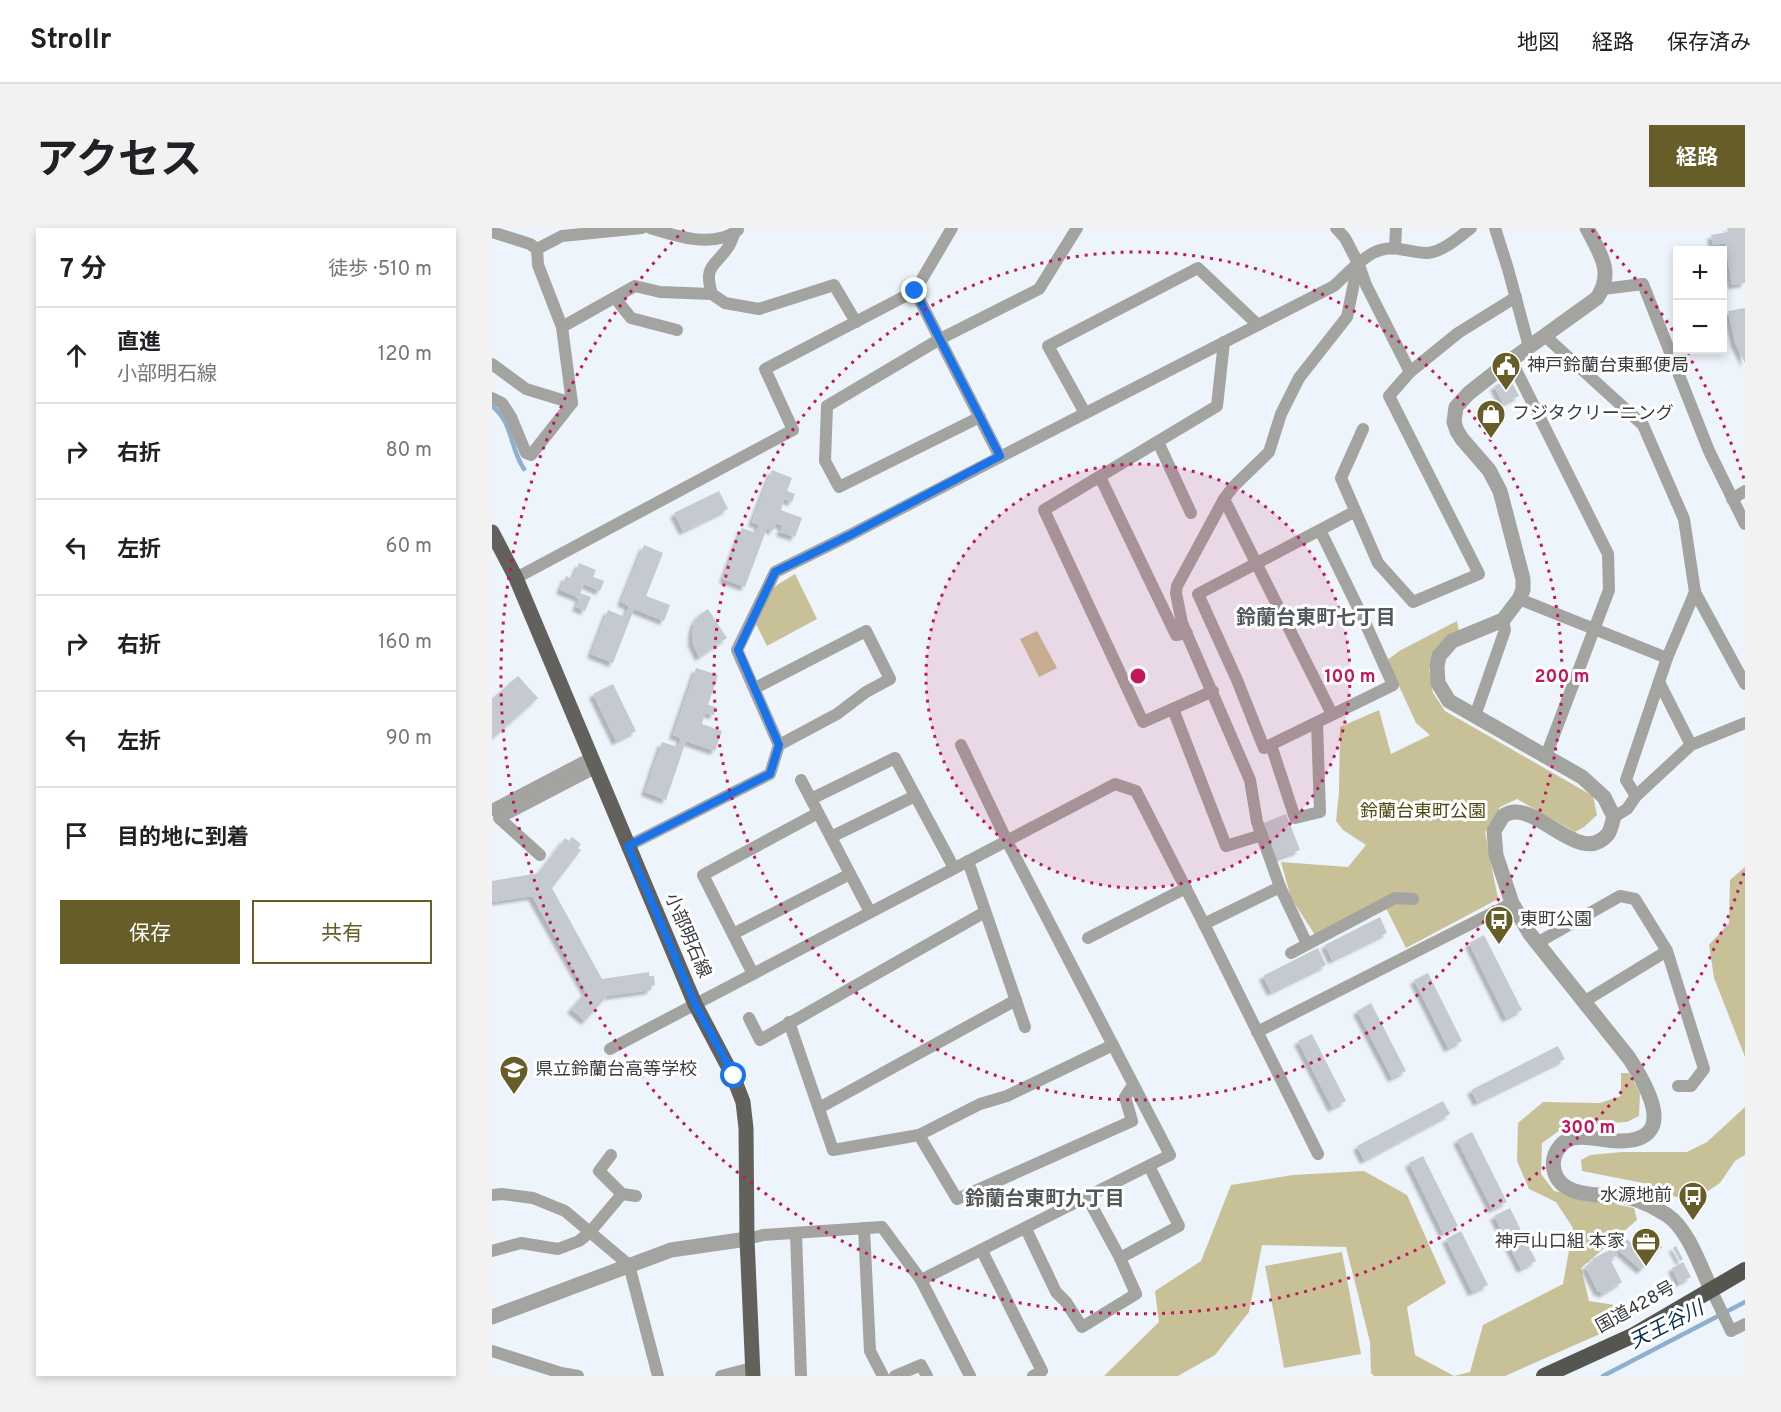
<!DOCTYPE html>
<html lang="ja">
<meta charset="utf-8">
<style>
body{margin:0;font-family:Overpass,"Noto Sans JP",sans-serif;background:#f2f2f2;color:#202124}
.controls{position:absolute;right:18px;top:18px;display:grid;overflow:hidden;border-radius:0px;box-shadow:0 3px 9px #0003}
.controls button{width:54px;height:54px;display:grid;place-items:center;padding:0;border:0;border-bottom:2px solid #e0e0e0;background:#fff;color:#202124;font:30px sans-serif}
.stop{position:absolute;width:18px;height:18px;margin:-14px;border:4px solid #1a73e8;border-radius:50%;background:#fff}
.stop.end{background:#1a73e8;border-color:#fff;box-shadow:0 2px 6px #0008}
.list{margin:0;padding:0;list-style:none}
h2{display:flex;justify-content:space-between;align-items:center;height:78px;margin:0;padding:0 24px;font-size:26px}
h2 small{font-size:20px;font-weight:400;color:#757577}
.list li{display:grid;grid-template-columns:39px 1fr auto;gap:18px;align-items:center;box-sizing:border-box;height:96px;padding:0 24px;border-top:2px solid #e0e0e0}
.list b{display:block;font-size:22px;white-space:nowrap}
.list p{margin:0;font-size:20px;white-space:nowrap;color:#757577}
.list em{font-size:20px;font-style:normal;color:#757577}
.actions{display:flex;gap:12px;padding:18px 24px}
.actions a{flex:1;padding:14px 0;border:2px solid #665d29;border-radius:0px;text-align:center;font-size:21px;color:#665d29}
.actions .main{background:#665d29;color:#fff}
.icon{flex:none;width:33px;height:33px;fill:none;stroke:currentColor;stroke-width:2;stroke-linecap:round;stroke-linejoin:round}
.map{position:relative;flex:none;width:1253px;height:1148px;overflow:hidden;border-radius:0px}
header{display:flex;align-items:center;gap:36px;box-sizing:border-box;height:84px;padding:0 30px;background:#fff;border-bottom:2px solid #e0e0e0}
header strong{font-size:28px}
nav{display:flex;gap:33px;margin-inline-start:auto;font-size:21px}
.intro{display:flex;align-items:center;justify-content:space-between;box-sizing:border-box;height:144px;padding:0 36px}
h1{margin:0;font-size:42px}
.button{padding:15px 27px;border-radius:0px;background:#665d29;color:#fff;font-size:21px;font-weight:700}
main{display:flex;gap:36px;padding:0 36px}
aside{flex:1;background:#fff;border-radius:0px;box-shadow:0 3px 9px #0003}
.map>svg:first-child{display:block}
.green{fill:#c8c198}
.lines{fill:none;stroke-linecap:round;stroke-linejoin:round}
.stream{stroke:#8eafd0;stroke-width:4.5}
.building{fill:#c4cad0;filter:url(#shadow)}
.minor{stroke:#a3a3a0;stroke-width:12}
.tertiary{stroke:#a3a3a0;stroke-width:15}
.primary{stroke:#62615b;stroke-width:15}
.trunk{stroke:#565650;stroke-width:16}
.route{stroke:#1a73e8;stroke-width:8}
.ring{fill:none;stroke:#c2185b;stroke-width:3;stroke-dasharray:3 6}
.labels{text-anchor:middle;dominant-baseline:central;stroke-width:6;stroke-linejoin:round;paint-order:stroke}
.poi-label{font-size:18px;fill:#3a3c3f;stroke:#fff;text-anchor:start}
.park-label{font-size:18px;fill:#514811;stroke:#fff}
.street-label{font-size:18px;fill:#3a3c3f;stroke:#fff}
.neighbourhood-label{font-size:20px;font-weight:bold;fill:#53585d;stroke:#fff}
.water-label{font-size:20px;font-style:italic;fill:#072f4f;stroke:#fff}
.centre{fill:#c2185b;stroke:#fff;stroke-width:3}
.ring-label{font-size:18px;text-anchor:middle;font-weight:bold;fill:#c2185b;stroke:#fff;stroke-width:6;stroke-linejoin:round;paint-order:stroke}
</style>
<header>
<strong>Strollr</strong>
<nav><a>地図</a><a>経路</a><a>保存済み</a></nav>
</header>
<div class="intro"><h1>アクセス</h1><a class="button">経路</a></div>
<main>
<aside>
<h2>7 分<small>徒歩 · 510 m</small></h2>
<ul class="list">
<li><svg class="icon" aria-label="ahead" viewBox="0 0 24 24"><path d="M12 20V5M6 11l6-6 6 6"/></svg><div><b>直進</b><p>小部明石線</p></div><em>120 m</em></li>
<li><svg class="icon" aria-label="right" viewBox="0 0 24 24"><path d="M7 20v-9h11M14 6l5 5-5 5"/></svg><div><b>右折</b></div><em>80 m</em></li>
<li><svg class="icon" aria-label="left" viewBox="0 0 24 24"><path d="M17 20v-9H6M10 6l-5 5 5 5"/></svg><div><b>左折</b></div><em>60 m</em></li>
<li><svg class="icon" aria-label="right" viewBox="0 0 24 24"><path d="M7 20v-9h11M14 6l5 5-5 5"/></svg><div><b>右折</b></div><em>160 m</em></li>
<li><svg class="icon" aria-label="left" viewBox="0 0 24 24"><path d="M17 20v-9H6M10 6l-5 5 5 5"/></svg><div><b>左折</b></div><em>90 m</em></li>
<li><svg class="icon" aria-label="arrive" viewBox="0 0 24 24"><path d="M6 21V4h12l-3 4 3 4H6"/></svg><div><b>目的地に到着</b></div></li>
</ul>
<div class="actions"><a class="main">保存</a><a>共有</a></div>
</aside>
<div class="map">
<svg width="1253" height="1148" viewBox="0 0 1253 1148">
<defs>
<filter id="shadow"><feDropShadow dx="-4" dy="4" stdDeviation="1.5" flood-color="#0004"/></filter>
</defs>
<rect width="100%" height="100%" fill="#eef4fb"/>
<g class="green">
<path d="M303 346 325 391 275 418 264 396 279 363 285 357Z"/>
<path d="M965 393 967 403 944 420 937 442 941 465 953 483 1101 568 1105 587 1092 599 1083 604 1025 571 1008 579 993 604 1006 671 914 720 890 672 823 707 799 670 789 634 856 639 874 617 851 602 844 593 847 564 848 499 887 482 899 526 938 507 924 495 895 432 909 422Z"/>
<path d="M545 403 565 440 547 449 528 411Z"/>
<path d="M1253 639V829L1222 750 1217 717 1237 695 1238 652Z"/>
<path d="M1129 845H1137L1148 865 1147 888 1135 894 1074 898 1050 915 1049 946 1062 963 1142 980 1145 992 1089 1040 1097 1073 1130 1078 1126 1098 1013 1148H882L879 1145 878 1114 854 1019 770 1017 757 1084 723 1127 686 1148H612L667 1094 663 1063 709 1033 739 957 801 947 872 943 915 967 954 1055 915 1079 923 1127 962 1148 978 1144 991 1097 1071 1056 1081 1000 1064 974 1037 961 1025 933 1026 895 1051 874 1108 875 1129 868Z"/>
<path d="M1253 879V927L1243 933 1228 955 1216 963 1184 969 1156 956 1090 943 1089 932 1098 927 1130 924H1195L1215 914Z"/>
<path d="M850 1024 869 1126 792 1140 773 1038Z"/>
</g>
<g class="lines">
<g class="stream">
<path d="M0 178C21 194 18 221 32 241"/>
<path d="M1111 1148 1253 1074"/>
</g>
</g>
<g class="building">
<path d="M1235 0H1253V55L1240 57 1233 15 1221 17 1219 7 1236 4Z"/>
<path d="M1253 80V135L1243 115 1236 83Z"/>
<path d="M1018 151 1027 168 1011 176 1002 158Z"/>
<path d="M280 242 300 250 295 263 303 266 300 274 292 271 289 282 310 290 303 309 288 304 291 298 284 295 281 303 275 300 253 359 231 351 250 300 264 305 267 297 260 294Z"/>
<path d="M227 263 236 281 191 303 182 285Z"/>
<path d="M152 317 171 325 154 368 178 377 172 393 142 381 121 435 99 426 116 382 133 389 137 378 129 374Z"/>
<path d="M87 335 104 342 101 349 112 353 108 363 92 356 88 365 99 369 93 383 84 379 88 370 68 362 74 348 81 351Z"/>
<path d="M216 381 235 410 207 429 200 414V405L202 395 207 387Z"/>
<path d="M204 440 226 447 216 477 224 479 222 487 213 485 210 496 230 503 223 523 194 513 174 572 153 564 170 514 186 519 189 510 181 507Z"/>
<path d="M26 448 46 470 0 511V471Z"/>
<path d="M121 456 144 503 124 513 101 466Z"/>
<path d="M794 586 808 622 783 631 769 596Z"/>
<path d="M80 609 89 616 86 620 89 622 60 660 110 751 157 744V748H162L163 757 159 758V762L115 768 93 793 79 781 94 764 40 668 0 674V653L47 645 73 610 77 613Z"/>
<path d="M888 689 895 705 840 732 833 717Z"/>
<path d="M992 707 1030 782 1014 790 977 715Z"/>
<path d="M826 720 834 737 779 764 771 748Z"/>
<path d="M936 745 970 813 956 820 922 752Z"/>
<path d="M879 775 914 843 900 850 865 783Z"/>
<path d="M820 806 854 873 840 880 806 813Z"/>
<path d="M1066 818 1073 831 985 874 979 862Z"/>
<path d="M951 873 958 886 872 932 865 918Z"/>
<path d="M980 904 1015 974 1000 981 965 912Z"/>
<path d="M931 928 966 998 951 1005 917 935Z"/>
<path d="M1018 980 1044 1033 1029 1041 1002 988Z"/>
<path d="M969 1003 996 1057 980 1064 954 1011Z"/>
<path d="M1153 1005 1170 1019 1149 1042 1125 1021 1135 1011 1142 1017Z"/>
<path d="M1184 1018 1191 1031 1188 1033 1181 1020Z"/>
<path d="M1122 1020 1126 1027 1118 1031 1130 1054 1110 1066 1108 1063 1106 1064 1093 1038 1102 1034 1100 1031Z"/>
<path d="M1191 1034 1199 1049 1187 1055 1180 1040Z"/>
</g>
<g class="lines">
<g class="minor">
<path d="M158 0C184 8 221 21 246 2"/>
<path d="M1003 0 1016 41 1037 119"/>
<path d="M0 4 38 16 45 21"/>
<path d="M243 4C241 9 239 14 237 18 223 39 211 37 220 66L233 75 267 81 342 57 364 94"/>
<path d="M903 20 904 0"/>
<path d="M45 21 70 8 150 0"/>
<path d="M867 37 874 57 918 144"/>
<path d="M1111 61 1151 56 1217 223 1253 296"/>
<path d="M423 63 508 229"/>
<path d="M123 70 139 90 185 102"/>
<path d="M70 99 143 58 168 64 220 66"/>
<path d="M1053 108 1151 197 1192 291 1203 364 1253 456"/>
<path d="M1019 132 1116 326 1117 362 1054 528"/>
<path d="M0 136 34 161 80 175"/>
<path d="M0 170 10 175 19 189 34 225 39 227 80 175 70 99 46 37 45 21"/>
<path d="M593 185 556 118 706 40 766 97"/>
<path d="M488 189 347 259 333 233 335 178 448 111 547 61 585 0"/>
<path d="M871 201 849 250 886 335 921 374 987 346 897 168 918 144 966 105 1024 69"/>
<path d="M666 214 699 285"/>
<path d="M608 249 684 407 695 405"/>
<path d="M732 271 840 486"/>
<path d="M1240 271 1253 263"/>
<path d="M828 302 871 390 901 457 772 520 745 452 706 366 862 284"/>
<path d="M24 350 301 202 273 141 423 63 460 0"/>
<path d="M1027 371 1175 430"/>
<path d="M1167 454 1199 517"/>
<path d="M263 460 374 403 398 451 374 464 345 486 287 517"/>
<path d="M721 463 651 494 552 282 725 178 732 114"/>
<path d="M681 481 734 618 770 607"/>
<path d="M983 488 1013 402 1011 392"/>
<path d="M779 517 803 590 828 584 825 495"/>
<path d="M309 552 378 684"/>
<path d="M1144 568 1134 552 1175 430 1203 364"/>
<path d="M319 571 403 530 462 640"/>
<path d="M0 582 99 530"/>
<path d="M1122 589 1135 581 1144 568 1199 517 1253 495"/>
<path d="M339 609 423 568"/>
<path d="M136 618 278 546 287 517 245 422 283 344 358 307 508 229 842 58C854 47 866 33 881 25 901 15 916 25 935 25 951 24 967 9 979 0"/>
<path d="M48 627 7 590 103 540"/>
<path d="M476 633 533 799"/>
<path d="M712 696 788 659"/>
<path d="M241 706 358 646"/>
<path d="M596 710 694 660"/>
<path d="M1045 715 1128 668 1143 671 1175 723 1212 841 1199 858H1186"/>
<path d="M815 716 788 659 765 594 758 552 690 395 684 365 685 358 732 271 741 259 777 224 789 186 807 150 855 89 866 35 853 10 844 0"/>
<path d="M799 725 903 670 921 671"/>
<path d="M261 746 211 647 326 585"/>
<path d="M1093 773 1175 723"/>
<path d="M257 790 268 812 493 684"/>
<path d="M297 794 341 922 427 907 488 876 515 868 621 817"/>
<path d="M765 804 1020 675"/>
<path d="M118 821 623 556 644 563 712 696 826 926"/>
<path d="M327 880 524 772"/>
<path d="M427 907 465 971 640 893 633 869 641 857"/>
<path d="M119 927 107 943 130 966 144 968"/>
<path d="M0 967 10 966 41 970 73 983 137 1037 166 1148"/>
<path d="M372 1000 378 1123 391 1148"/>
<path d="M534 1001 564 1064 574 1074 590 1099 644 1066 628 1030 595 969"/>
<path d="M304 1005 309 1148"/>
<path d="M255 1011 271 1007 390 999 429 1052 478 1148"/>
<path d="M0 1023 29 1015 66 1021 87 1013 98 1004 130 966"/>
<path d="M490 1023 550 1143 541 1148"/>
<path d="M628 1030 687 998 657 938"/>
<path d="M429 1052 678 927 515 613 469 517"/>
<path d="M1219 1061 1239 1103 1253 1096"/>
<path d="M0 1123 69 1145 86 1148"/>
<path d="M229 1148 260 1140"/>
<path d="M403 1148 429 1137 435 1148"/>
</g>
<g class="tertiary">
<path d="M1095 0C1107 24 1123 44 1105 70L1019 132 977 165 964 179 962 194 965 203 970 211 997 242 1008 263 1031 351V362L1027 371 1011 392 960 413 947 428 945 438 946 455 957 473 1090 549 1112 569 1122 589C1120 594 1119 602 1116 606 1091 637 1052 584 1024 584 1020 584 1014 586 1011 588L1002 603 1004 627 1020 675 1038 706 1137 830C1155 858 1188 914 1126 913 1112 913 1095 907 1081 910 1067 914 1059 928 1062 942 1069 974 1118 964 1142 971 1153 974 1165 981 1175 987 1196 1001 1208 1038 1219 1061"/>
<path d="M0 1089 179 1022 255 1011"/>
</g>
<path class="primary" d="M0 304 24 350 203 776 241 848 251 874 254 900 255 1011 261 1148"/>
<path class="trunk" d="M1052 1148 1142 1107 1253 1042"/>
</g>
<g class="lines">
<path class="route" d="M242 848 203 776 136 618 278 546 287 517 246 422 283 344 358 307 508 228 423 63"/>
</g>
<circle cx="646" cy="448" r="212" fill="#c2185b" fill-opacity=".12"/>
<g class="ring">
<circle cx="646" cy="448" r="212"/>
<circle cx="646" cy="448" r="424"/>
<path d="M1252 645A637 637 0 1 1 192 2M1100 2A637 637 0 0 1 1183 106M1195 125A637 637 0 0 1 1252 251"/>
</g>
<defs>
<g id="civic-pin" transform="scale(1.5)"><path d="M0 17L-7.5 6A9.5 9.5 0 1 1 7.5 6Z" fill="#665d29" stroke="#fff"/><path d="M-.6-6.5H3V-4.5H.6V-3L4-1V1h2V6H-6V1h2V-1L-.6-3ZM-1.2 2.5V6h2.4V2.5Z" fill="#fff"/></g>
<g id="shop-pin" transform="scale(1.5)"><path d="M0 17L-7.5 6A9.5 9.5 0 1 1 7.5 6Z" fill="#665d29" stroke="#fff"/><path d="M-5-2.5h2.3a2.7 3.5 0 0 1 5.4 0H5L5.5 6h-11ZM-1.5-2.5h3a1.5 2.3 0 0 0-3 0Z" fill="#fff"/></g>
<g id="bus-pin" transform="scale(1.5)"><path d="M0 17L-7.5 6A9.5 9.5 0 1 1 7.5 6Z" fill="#665d29" stroke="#fff"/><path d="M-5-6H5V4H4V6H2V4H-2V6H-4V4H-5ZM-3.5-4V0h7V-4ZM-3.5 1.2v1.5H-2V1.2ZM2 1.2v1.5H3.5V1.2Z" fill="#fff"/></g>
<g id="school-pin" transform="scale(1.5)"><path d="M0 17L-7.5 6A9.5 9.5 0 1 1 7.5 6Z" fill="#665d29" stroke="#fff"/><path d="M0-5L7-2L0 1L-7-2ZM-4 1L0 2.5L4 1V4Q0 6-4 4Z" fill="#fff"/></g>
<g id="office-pin" transform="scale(1.5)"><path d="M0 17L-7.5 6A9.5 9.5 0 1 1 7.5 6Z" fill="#665d29" stroke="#fff"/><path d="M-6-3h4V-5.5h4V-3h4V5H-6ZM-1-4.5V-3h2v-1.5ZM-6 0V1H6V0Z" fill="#fff"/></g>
</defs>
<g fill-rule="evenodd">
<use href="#civic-pin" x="1014" y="138"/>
<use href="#shop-pin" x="999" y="186"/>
<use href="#bus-pin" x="1007" y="692"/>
<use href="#school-pin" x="22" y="842"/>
<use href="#bus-pin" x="1201" y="968"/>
<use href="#office-pin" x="1154" y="1014"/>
</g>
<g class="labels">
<g class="poi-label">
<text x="1035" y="138">神戸鈴蘭台東郵便局</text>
<text x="1020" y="186">フジタクリーニング</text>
<text x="1028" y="692">東町公園</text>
<text x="43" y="842">県立鈴蘭台高等学校</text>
<text x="1180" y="968" text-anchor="end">水源地前</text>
<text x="1133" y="1014" text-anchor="end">神戸山口組 本家</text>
</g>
<g class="park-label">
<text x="931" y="584">鈴蘭台東町公園</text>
</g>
<g class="street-label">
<text transform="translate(195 708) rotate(67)">小部明石線</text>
<text transform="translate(1144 1080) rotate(-29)">国道428号</text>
</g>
<g class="neighbourhood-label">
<text x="824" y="391">鈴蘭台東町七丁目</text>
<text x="553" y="972">鈴蘭台東町九丁目</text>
</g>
<g class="water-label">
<text transform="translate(1175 1098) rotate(-27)">天王谷川</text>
</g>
</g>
<circle cx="646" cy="448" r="9" class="centre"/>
<g class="ring-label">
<text x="858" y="454">100 m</text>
<text x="1070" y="454">200 m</text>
<text x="1096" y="905">300 m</text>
</g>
</svg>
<div class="controls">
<button>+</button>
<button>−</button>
</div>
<div class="stop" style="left:242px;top:848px"></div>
<div class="stop end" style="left:423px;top:63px"></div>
</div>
</main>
